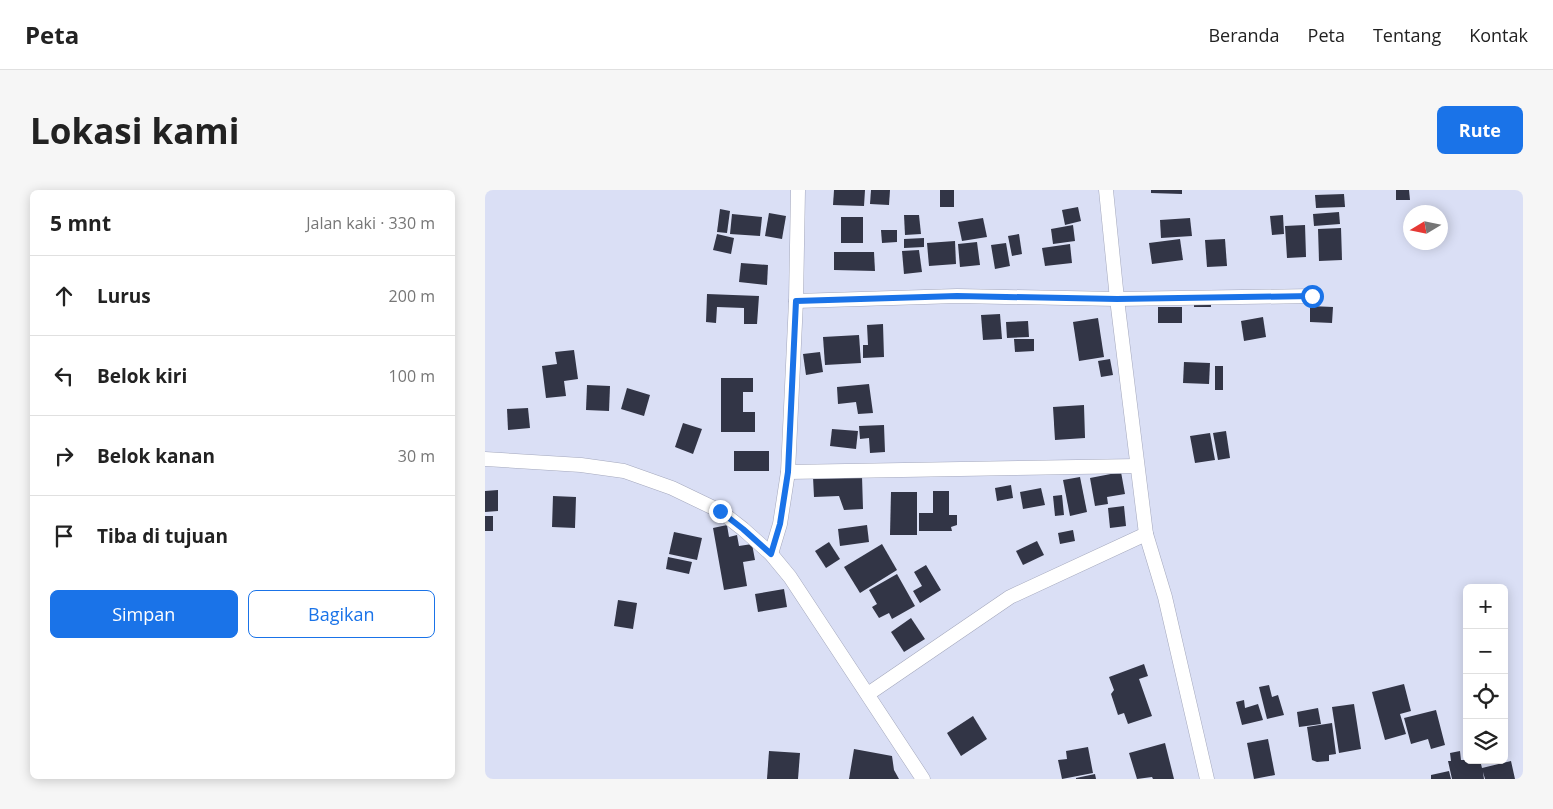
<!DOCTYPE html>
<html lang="id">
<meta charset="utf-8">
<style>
body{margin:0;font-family:"Open Sans",sans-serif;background:#f6f6f6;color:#222}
.controls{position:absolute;right:15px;bottom:15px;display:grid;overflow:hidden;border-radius:8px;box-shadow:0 2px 12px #0003}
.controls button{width:45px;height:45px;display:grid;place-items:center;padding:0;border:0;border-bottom:1px solid #e0e0e0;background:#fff;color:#222;font:25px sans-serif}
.compass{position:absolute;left:918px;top:15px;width:45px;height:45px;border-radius:50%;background:#fff;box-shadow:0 2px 12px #0003;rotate:260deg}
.stop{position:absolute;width:15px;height:15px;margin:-11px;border:4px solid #1a73e8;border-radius:50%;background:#fff}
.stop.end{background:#1a73e8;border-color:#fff;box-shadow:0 1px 5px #0008}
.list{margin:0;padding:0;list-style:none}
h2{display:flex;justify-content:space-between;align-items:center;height:65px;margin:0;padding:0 20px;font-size:21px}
h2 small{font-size:16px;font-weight:400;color:#767676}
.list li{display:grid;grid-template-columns:32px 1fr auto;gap:15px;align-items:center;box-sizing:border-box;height:80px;padding:0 20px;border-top:1px solid #e0e0e0}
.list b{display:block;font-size:19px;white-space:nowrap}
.list em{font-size:16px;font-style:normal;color:#767676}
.actions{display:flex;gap:10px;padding:15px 20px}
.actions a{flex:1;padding:11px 0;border:1px solid #1a73e8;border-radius:8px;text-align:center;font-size:18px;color:#1a73e8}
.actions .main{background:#1a73e8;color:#fff}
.icon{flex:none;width:28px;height:28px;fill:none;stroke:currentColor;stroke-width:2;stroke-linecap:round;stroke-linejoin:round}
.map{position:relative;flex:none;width:1038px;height:589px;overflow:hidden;border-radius:8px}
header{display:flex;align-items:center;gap:30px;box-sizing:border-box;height:70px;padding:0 25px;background:#fff;border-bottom:1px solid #e0e0e0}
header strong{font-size:24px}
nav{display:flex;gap:28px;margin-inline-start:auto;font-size:18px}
.intro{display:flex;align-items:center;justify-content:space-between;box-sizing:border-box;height:120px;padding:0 30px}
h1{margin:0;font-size:35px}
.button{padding:12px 22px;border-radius:8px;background:#1a73e8;color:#fff;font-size:18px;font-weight:700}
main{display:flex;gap:30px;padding:0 30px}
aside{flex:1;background:#fff;border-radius:8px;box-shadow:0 2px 12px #0003}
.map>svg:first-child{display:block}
.building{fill:#323546}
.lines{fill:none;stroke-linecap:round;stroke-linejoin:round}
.street-casing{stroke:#a4a8bd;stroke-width:15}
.street{stroke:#fff;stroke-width:14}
.route{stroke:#1a73e8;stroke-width:6}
</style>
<header>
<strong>Peta</strong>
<nav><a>Beranda</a><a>Peta</a><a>Tentang</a><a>Kontak</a></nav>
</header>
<div class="intro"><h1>Lokasi kami</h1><a class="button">Rute</a></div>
<main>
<aside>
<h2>5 mnt<small>Jalan kaki · 330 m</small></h2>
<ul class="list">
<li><svg class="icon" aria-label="ahead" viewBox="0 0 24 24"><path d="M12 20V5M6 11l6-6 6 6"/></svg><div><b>Lurus</b></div><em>200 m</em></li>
<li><svg class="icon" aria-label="left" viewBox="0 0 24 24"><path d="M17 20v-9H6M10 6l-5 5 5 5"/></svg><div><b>Belok kiri</b></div><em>100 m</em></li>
<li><svg class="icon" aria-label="right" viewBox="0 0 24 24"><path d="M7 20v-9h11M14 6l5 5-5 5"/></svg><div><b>Belok kanan</b></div><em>30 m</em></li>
<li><svg class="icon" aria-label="arrive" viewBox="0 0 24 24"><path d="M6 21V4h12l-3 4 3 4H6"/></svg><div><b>Tiba di tujuan</b></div></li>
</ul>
<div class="actions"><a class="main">Simpan</a><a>Bagikan</a></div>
</aside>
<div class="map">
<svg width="1038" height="589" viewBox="0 0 1038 589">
<rect width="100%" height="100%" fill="#dadff5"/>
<g class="building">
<path d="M349 0H380L379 16 348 15Z"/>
<path d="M386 0H405L404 15 385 14Z"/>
<rect x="455" y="0" width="14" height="17"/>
<path d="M666 0H697V4L666 3Z"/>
<path d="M911 0H924L925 10H911Z"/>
<path d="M859 4 860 17 831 18 830 5Z"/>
<path d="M593 17 596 31 580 35 577 20Z"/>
<path d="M235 19 245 21 242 43 232 42Z"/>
<path d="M854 22 855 34 829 36 828 24Z"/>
<path d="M284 23 301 26 297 49 280 46Z"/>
<path d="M247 24 277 27 275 46 245 44Z"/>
<path d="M419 25H434L436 44 420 45Z"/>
<path d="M798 25 799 44 787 45 785 26Z"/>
<rect x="356" y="27" width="22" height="26"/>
<path d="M498 28 502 47 477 51 473 32Z"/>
<path d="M705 28 707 46 676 48 675 30Z"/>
<path d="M588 35 590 51 568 54 566 39Z"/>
<path d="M820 35 821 67 802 68 800 36Z"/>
<path d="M856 38 857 70 834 71 833 39Z"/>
<path d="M396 40H412V52L397 53Z"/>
<path d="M232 44 249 48 246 64 228 60Z"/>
<path d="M534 44 537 64 527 66 523 46Z"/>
<path d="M439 48V57L419 58V49Z"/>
<path d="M695 49 698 70 667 74 664 53Z"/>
<path d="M740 49 742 76 722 77 720 50Z"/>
<path d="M470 51 471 74 444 76 442 53Z"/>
<path d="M492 52 495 75 475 77 473 54Z"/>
<path d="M521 53 525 76 510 79 506 55Z"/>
<path d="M585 54 587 73 560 76 557 58Z"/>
<path d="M434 60 437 82 419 84 417 61Z"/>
<path d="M349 62H389L390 81 349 80Z"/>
<path d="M256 73 283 75 282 95 254 92Z"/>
<path d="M222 104 274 106 272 134H259V118L232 117 231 133 221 132Z"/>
<rect x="709" y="110" width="17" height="7"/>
<path d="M825 116 848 117 847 133 825 132Z"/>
<rect x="673" y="117" width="24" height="16"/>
<path d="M515 124 517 149 498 150 496 125Z"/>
<path d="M778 127 781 147 759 151 756 131Z"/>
<path d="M613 128 619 167 594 171 588 132Z"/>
<path d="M543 131 544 147 522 148 521 132Z"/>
<path d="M398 134 399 167 378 168V155H383L382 135Z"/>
<path d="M374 145 376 173 340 175 338 147Z"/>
<path d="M529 149H549V161L530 162Z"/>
<path d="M89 160 93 189 79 191 81 206 61 208 57 176 72 174 70 162Z"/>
<path d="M335 162 338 182 321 185 318 164Z"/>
<path d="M625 169 628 185 616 187 613 171Z"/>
<path d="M699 172 725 173 724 194 698 193Z"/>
<rect x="730" y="176" width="8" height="24"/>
<path d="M236 188H268V202H258V222H270V242H236Z"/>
<path d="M384 194 388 223 373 224 371 212 353 214 352 197Z"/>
<path d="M102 195 125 196 124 221 101 220Z"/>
<path d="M142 198 165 205 159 226 136 219Z"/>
<path d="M599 215 600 248 570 250 568 217Z"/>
<path d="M43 218 45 238 23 240 22 219Z"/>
<path d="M198 233 217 239 208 264 190 257Z"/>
<path d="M399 235 400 262 385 263 384 248 375 249 374 236Z"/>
<path d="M347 239 373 241 371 259 345 256Z"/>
<path d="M741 241 745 268 733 270 728 243Z"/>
<path d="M725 243 730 270 710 273 705 246Z"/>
<rect x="249" y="261" width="35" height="20"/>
<path d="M636 282 640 304 622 307 623 314 610 316 605 288Z"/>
<path d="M377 286 378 319 359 320 354 306 329 307 328 287Z"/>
<path d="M595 287 602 322 585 326 578 290Z"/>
<path d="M526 295 528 308 512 311 510 298Z"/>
<path d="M556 298 560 315 538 319 535 302Z"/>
<path d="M13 300V321L0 322V301Z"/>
<path d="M448 301H464V325H472V335L466 337 467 341H434V323H448Z"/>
<path d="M406 302H432V345H405Z"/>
<path d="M577 305 579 325 570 326 568 306Z"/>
<path d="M68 306 91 307 90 338 67 337Z"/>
<path d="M639 316 641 336 625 338 623 318Z"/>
<rect x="0" y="326" width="8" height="15"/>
<path d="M242 335 244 347 252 345 254 356 267 354 270 370 258 372 262 396 239 400 228 338Z"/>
<path d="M382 335 384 352 355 356 353 339Z"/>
<path d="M588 340 590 351 575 354 573 343Z"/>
<path d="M189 342 217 348 212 370 184 364Z"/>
<path d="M552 351 559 365 538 375 531 361Z"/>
<path d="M344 352 355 369 341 378 330 361Z"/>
<path d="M397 354 412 380 375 403 359 377Z"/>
<path d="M183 367 207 372 204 384 181 379Z"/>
<path d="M441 375 456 400 435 413 428 401 437 396 429 382Z"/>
<path d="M412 384 430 416 407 429 404 423 394 428 387 417 392 414 384 400Z"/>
<path d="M299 399 302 417 273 422 270 404Z"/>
<path d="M133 410 152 413 148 439 129 436Z"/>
<path d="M426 428 440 449 419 462 406 442Z"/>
<path d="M659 474 663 486 654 489 667 526 643 534 639 523 633 525 626 504 629 500 624 487Z"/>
<path d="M919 494 926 521 915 524 921 544 900 550 887 502Z"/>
<path d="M784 495 787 507 793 505 799 525 782 529 774 497Z"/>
<path d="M759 510 760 518 773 514 778 530 757 535 751 512Z"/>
<path d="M869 514 876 559 854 563 847 517Z"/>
<path d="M833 518 836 534 814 537 812 522Z"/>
<path d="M951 520 960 555 946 559 943 549 926 554 919 528Z"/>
<path d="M488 526 502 549 476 566 462 543Z"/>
<path d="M847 533 851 564 844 565V571L832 572 827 570 822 537Z"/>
<path d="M783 549 790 585 769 589 762 553Z"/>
<path d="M680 553 689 589H668L667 587 652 589 644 563Z"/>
<path d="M603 557 608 583 577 589 573 570 582 569 581 561Z"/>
<path d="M369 559 407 566 409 580 414 589H364Z"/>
<path d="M284 561 315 563 313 589H282Z"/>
<path d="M975 561 976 570H995L997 578 1026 571 1030 589H1000L998 582 999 589H967L963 571H966L965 563Z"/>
<path d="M964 581 966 589H946V585Z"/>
<path d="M610 584 611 589H591V588Z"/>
</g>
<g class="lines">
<g class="street-casing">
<g id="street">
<path d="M621 0 632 109 661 344 680 407 722 589"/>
<path d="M311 111 472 106 632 109 827 106"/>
<path d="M0 269 96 275 139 281 187 298 235 321 258 339 286 364 305 387 438 589"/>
<path d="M303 282 652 276"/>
<path d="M286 364 295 334 303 282 311 111 313 0"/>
<path d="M383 504 525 407 661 344"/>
</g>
</g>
<use href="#street" class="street"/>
</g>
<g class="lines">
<path class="route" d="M235 321 258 339 286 364 295 334 303 282 311 111 472 106 632 109 827 106"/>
</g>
</svg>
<div class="controls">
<button>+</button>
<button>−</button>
<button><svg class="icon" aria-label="locate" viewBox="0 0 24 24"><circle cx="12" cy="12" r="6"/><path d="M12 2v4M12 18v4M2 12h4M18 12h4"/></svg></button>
<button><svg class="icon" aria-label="layers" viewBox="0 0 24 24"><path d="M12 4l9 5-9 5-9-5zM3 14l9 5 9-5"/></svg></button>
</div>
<svg class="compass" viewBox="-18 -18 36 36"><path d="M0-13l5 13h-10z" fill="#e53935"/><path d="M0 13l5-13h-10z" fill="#767676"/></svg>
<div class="stop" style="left:827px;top:106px"></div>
<div class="stop end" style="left:235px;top:321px"></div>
</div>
</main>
